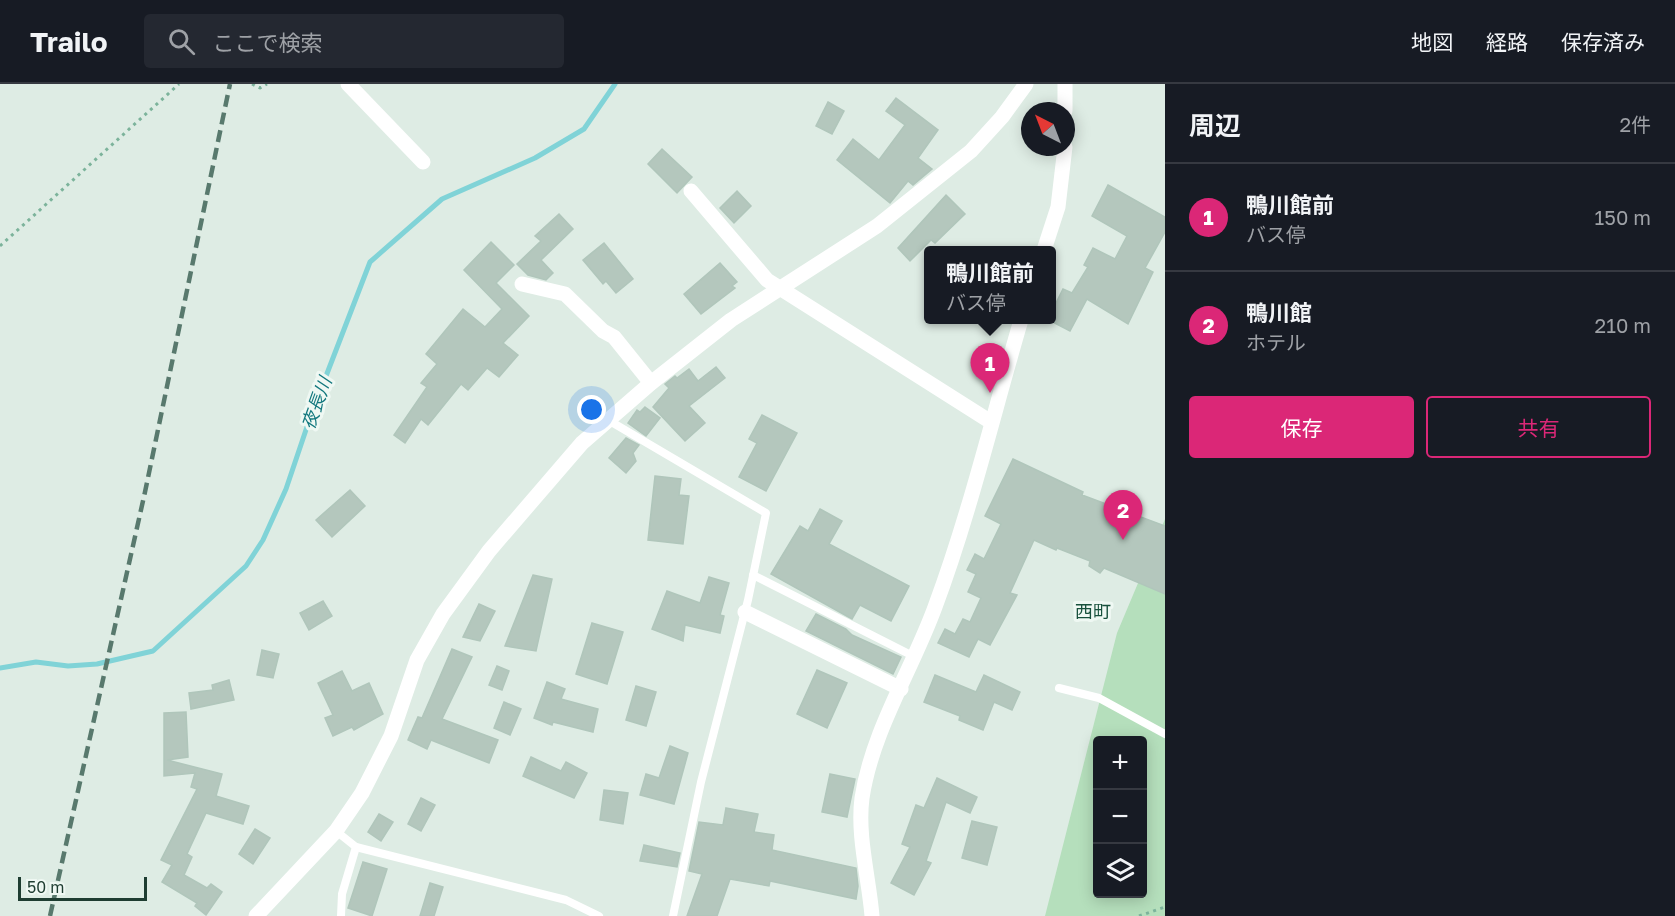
<!DOCTYPE html>
<html lang="ja">
<meta charset="utf-8">
<style>
body{margin:0;font-family:"Golos Text","Noto Sans JP",sans-serif;background:#242831;color:#f1f3f6}
.controls{position:absolute;right:18px;bottom:18px;display:grid;overflow:hidden;border-radius:6px;box-shadow:0 3px 15px #0003}
.controls button{width:54px;height:54px;display:grid;place-items:center;padding:0;border:0;border-bottom:2px solid #363941;background:#171b24;color:#f1f3f6;font:30px sans-serif}
.compass{position:absolute;left:1021px;top:18px;width:54px;height:54px;border-radius:50%;background:#171b24;box-shadow:0 3px 15px #0003;rotate:318deg}
.scale{position:absolute;left:18px;bottom:15px;width:129px;box-sizing:border-box;padding-left:6px;border:3px solid #1e3d31;border-top:0;font-size:16px;line-height:21px;white-space:nowrap;color:#1e3d31;-webkit-text-stroke:4px #eff8f3;paint-order:stroke}
.you{position:absolute;left:592px;top:326px;width:21px;height:21px;margin:-15px;border:4px solid #fff;border-radius:50%;background:#1a73e8;box-shadow:0 0 0 9px #1a73e833}
.badge{display:grid;place-items:center;width:39px;height:39px;border-radius:50%;background:#db2777;color:#fff;font-size:20px;font-weight:700}
.pin{position:absolute;translate:-50% -50px;filter:drop-shadow(0 2px 3px #0008)}
.pin::after{content:'';position:absolute;top:32px;width:21px;height:18px;background:inherit;clip-path:polygon(0 0,100% 0,50% 100%)}
.popup{position:absolute;left:924px;top:162px;width:132px;height:78px;box-sizing:border-box;display:grid;place-content:center;border-radius:6px;background:#171b24;filter:drop-shadow(0 2px 4px #0005);font-size:20px;white-space:nowrap;color:#9ea1a6}
.popup b{font-size:22px;color:#f1f3f6}
.popup::after{content:'';position:absolute;left:50%;top:100%;margin-left:-12px;border:12px solid transparent;border-top-color:#171b24}
.list{margin:0;padding:0;list-style:none}
h2{display:flex;justify-content:space-between;align-items:center;height:78px;margin:0;padding:0 24px;font-size:26px}
h2 small{font-size:20px;font-weight:400;color:#9ea1a6}
.list li{display:grid;grid-template-columns:39px 1fr auto;gap:18px;align-items:center;box-sizing:border-box;height:108px;padding:0 24px;border-top:2px solid #363941}
.list b{display:block;font-size:22px;white-space:nowrap}
.list p{margin:0;font-size:20px;white-space:nowrap;color:#9ea1a6}
.list em{font-size:20px;font-style:normal;color:#9ea1a6}
.actions{display:flex;gap:12px;padding:18px 24px}
.actions a{flex:1;padding:14px 0;border:2px solid #db2777;border-radius:6px;text-align:center;font-size:21px;color:#db2777}
.actions .main{background:#db2777;color:#fff}
.icon{flex:none;width:33px;height:33px;fill:none;stroke:currentColor;stroke-width:2;stroke-linecap:round;stroke-linejoin:round}
.map{position:relative;flex:none;width:1165px;height:832px;overflow:hidden}
header{display:flex;align-items:center;gap:36px;box-sizing:border-box;height:84px;padding:0 30px;background:#171b24;border-bottom:2px solid #363941}
header strong{font-size:28px}
nav{display:flex;gap:33px;margin-inline-start:auto;font-size:21px}
.search{width:420px;height:54px;background:#242831;display:flex;align-items:center;gap:15px;box-sizing:border-box;padding:0 21px;border-radius:6px;color:#9ea1a6;font-size:22px}
main{display:flex}
aside{flex:1;background:#171b24}
.map>svg:first-child{display:block}
.green{fill:#b5dfbc;fill-rule:evenodd}
.lines{fill:none;stroke-linecap:round;stroke-linejoin:round}
.stream{stroke:#80d3d7;stroke-width:5}
.building{fill:#b4c7bd;stroke:#b0c6bb;stroke-width:1.5}
.path{stroke:#7cb39b;stroke-width:3;stroke-dasharray:3 4.5;stroke-linecap:butt}
.service{stroke:#fff;stroke-width:8}
.minor{stroke:#fff;stroke-width:15}
.rail{stroke:#58796d;stroke-width:4.5;stroke-dasharray:12 6;stroke-linecap:butt}
.labels{text-anchor:middle;dominant-baseline:central;stroke-width:6;stroke-linejoin:round;paint-order:stroke}
.water-label{font-size:18px;font-style:italic;fill:#13787e;stroke:#eff8f3}
.neighbourhood-label{font-size:18px;fill:#18513d;stroke:#eff8f3}
</style>
<header>
<strong>Trailo</strong>
<div class="search"><svg class="icon" aria-label="search" viewBox="0 0 24 24"><circle cx="10" cy="10" r="6"/><path d="M15 15l6 6"/></svg>ここで検索</div>
<nav><a>地図</a><a>経路</a><a>保存済み</a></nav>
</header>
<main>
<div class="map">
<svg width="1165" height="832" viewBox="0 0 1165 832">
<rect width="100%" height="100%" fill="#deece4"/>
<path class="green" d="M1165 435V832H1045L1117 549ZM1098 656H1142V810H1098Z"/>
<g class="lines">
<path class="stream" d="M0 584 36 578 68 582 97 580 153 567 246 482 263 456 286 405 311 331 370 178 442 115 535 74 584 45 615 0"/>
</g>
<g class="building">
<path d="M896 14 938 46 918 74 932 85 913 101 908 97 890 119 837 76 853 55 879 76 905 41 886 27Z"/>
<path d="M828 18 844 27 832 50 816 42Z"/>
<path d="M662 65 692 93 677 109 648 80Z"/>
<path d="M1108 101 1165 133V148L1145 184 1153 188 1128 240 1087 215 1070 247 1049 236H1052V227L1063 205 1072 209 1088 183 1084 181 1093 164 1115 175 1127 152 1092 132Z"/>
<path d="M737 107 751 122 734 139 720 124Z"/>
<path d="M946 111 965 130 935 159 931 156 910 177 898 164Z"/>
<path d="M559 130 573 145 541 176 553 189 546 196 528 191 517 180 541 157 535 152Z"/>
<path d="M491 158 514 181 496 199 529 232 503 259 518 271 499 293 487 284 468 306 461 300 428 341 421 335 405 359 394 351 427 303 421 299 437 280 426 270 463 225 485 243 502 225 464 186Z"/>
<path d="M604 159 633 195 616 209 606 197 603 200 583 176Z"/>
<path d="M720 179 737 198 732 202 735 204 701 230 684 210Z"/>
<path d="M716 283 725 294 689 322 705 339 685 357 653 323 669 304 665 300 675 292 677 294 689 285 698 297Z"/>
<path d="M645 323 660 334 646 352 628 339 637 326 640 328Z"/>
<path d="M762 331 797 349 766 407 739 393 757 359 749 355Z"/>
<path d="M626 354 639 361 633 369 636 377 626 389 609 374Z"/>
<path d="M1013 375 1083 408 1082 411 1165 442V510L1104 484 1100 489 1089 482 1090 477 1057 464 1056 466 1034 456 1010 509 1017 511 990 561 978 555 969 573 938 559 945 545 955 550 963 535 970 538 981 514 968 508 976 490 967 486 975 470 984 475 1001 440 985 432Z"/>
<path d="M655 392 681 395 679 411 689 412 683 460 648 456Z"/>
<path d="M350 406 365 422 332 453 316 436Z"/>
<path d="M820 425 842 437 829 460 909 502 891 537 860 521 852 535 771 490 800 442 808 447Z"/>
<path d="M533 491 552 495 536 567 505 562Z"/>
<path d="M709 493 729 499 720 531 724 532 720 549 685 541 683 557 652 545 667 507 700 519Z"/>
<path d="M323 517 332 532 309 546 300 529Z"/>
<path d="M479 520 495 527 480 557 463 553Z"/>
<path d="M816 530 846 545 852 551 901 573 893 590 806 547Z"/>
<path d="M592 539 623 548 607 600 576 590Z"/>
<path d="M452 565 472 573 442 635 498 656 489 679 431 656 427 665 408 656 418 633 422 634Z"/>
<path d="M262 566 279 570 273 594 257 591Z"/>
<path d="M497 582 509 587 502 606 489 601Z"/>
<path d="M817 586 847 599 827 644 797 630Z"/>
<path d="M342 587 352 607 369 599 383 630 354 646 352 643 333 652 325 634 333 631 318 599Z"/>
<path d="M935 591 976 608 984 591 1020 608 1012 626 994 618 983 646 959 636 960 632 924 618Z"/>
<path d="M229 596 234 616 191 625 189 609 213 606 212 601Z"/>
<path d="M547 598 565 605 561 615 598 625 593 648 553 638 552 641 534 634Z"/>
<path d="M636 602 656 608 646 642 626 636Z"/>
<path d="M504 618 521 625 510 651 494 644Z"/>
<path d="M186 628 188 673 167 676 222 690 216 712 249 722 243 740 206 729 187 770 192 773 184 791 207 804 211 800 222 808 206 831 195 822 197 819 162 798 172 781 161 776 197 705 191 703 195 689 164 692V629Z"/>
<path d="M670 662 688 669 674 720 640 711 646 690 659 694Z"/>
<path d="M531 673 561 687 566 678 587 689 574 714 523 692Z"/>
<path d="M830 690 855 695 847 733 822 728Z"/>
<path d="M937 694 977 713 970 729 946 718 926 777 931 779 914 811 891 799 910 763 902 760 916 721 924 724Z"/>
<path d="M604 706 628 709 623 740 600 736Z"/>
<path d="M421 714 435 721 421 747 408 740Z"/>
<path d="M726 724 758 730 754 748 774 751 772 766 856 784 858 802 856 815 770 797 769 802 730 795 717 832H687L702 790 689 787 699 738 723 741Z"/>
<path d="M379 730 393 738 381 757 368 748Z"/>
<path d="M972 737 997 743 987 781 962 774Z"/>
<path d="M255 745 270 754 253 780 239 770Z"/>
<path d="M644 761 680 769 677 783 640 777Z"/>
<path d="M363 778 387 785 372 832 348 824Z"/>
<path d="M430 799 443 803 434 832H420Z"/>
</g>
<g class="lines">
<g class="path">
<path d="M252 0 260 4 267 0"/>
<path d="M0 162 179 0"/>
<path d="M1139 832 1165 823"/>
</g>
<g class="service">
<path d="M608 336 766 429 748 516 701 698 673 832"/>
<path d="M753 491 915 573"/>
<path d="M1059 604 1099 614 1165 650"/>
<path d="M336 747 356 763 566 816 599 832"/>
<path d="M341 832 342 810 356 763"/>
</g>
<g class="minor">
<path d="M348 0 423 78"/>
<path d="M1065 27V0"/>
<path d="M691 107 767 196 991 338"/>
<path d="M1044 166 1058 123 1065 63"/>
<path d="M522 200 565 210 603 247 614 253 651 299"/>
<path d="M745 528 901 605"/>
<path d="M256 832 336 747 362 709 391 652 417 576 443 530 489 467 582 359 651 299 731 236 877 142 971 67 1002 33 1026 0"/>
<path d="M872 832C869 794 857 752 862 714 872 647 912 586 935 523 970 429 993 331 1021 236"/>
</g>
<path class="rail" d="M50 832 145 408 230 0"/>
</g>
<g class="labels">
<g class="water-label">
<text transform="translate(316 319) rotate(-70)">夜長川</text>
</g>
<g class="neighbourhood-label">
<text x="1093" y="527">西町</text>
</g>
</g>
</svg>
<div class="controls">
<button>+</button>
<button>−</button>
<button><svg class="icon" aria-label="layers" viewBox="0 0 24 24"><path d="M12 4l9 5-9 5-9-5zM3 14l9 5 9-5"/></svg></button>
</div>
<svg class="compass" viewBox="-18 -18 36 36"><path d="M0-13l5 13h-10z" fill="#e53935"/><path d="M0 13l5-13h-10z" fill="#9ea1a6"/></svg>
<div class="scale">50 m</div>
<div class="you"></div>
<div class="pin badge" style="left:990px;top:309px">1</div>
<div class="popup"><b>鴨川館前</b>バス停</div>
<div class="pin badge" style="left:1123px;top:456px">2</div>
</div>
<aside>
<h2>周辺<small>2件</small></h2>
<ul class="list">
<li><span class="badge">1</span><div><b>鴨川館前</b><p>バス停</p></div><em>150 m</em></li>
<li><span class="badge">2</span><div><b>鴨川館</b><p>ホテル</p></div><em>210 m</em></li>
</ul>
<div class="actions"><a class="main">保存</a><a>共有</a></div>
</aside>
</main>
